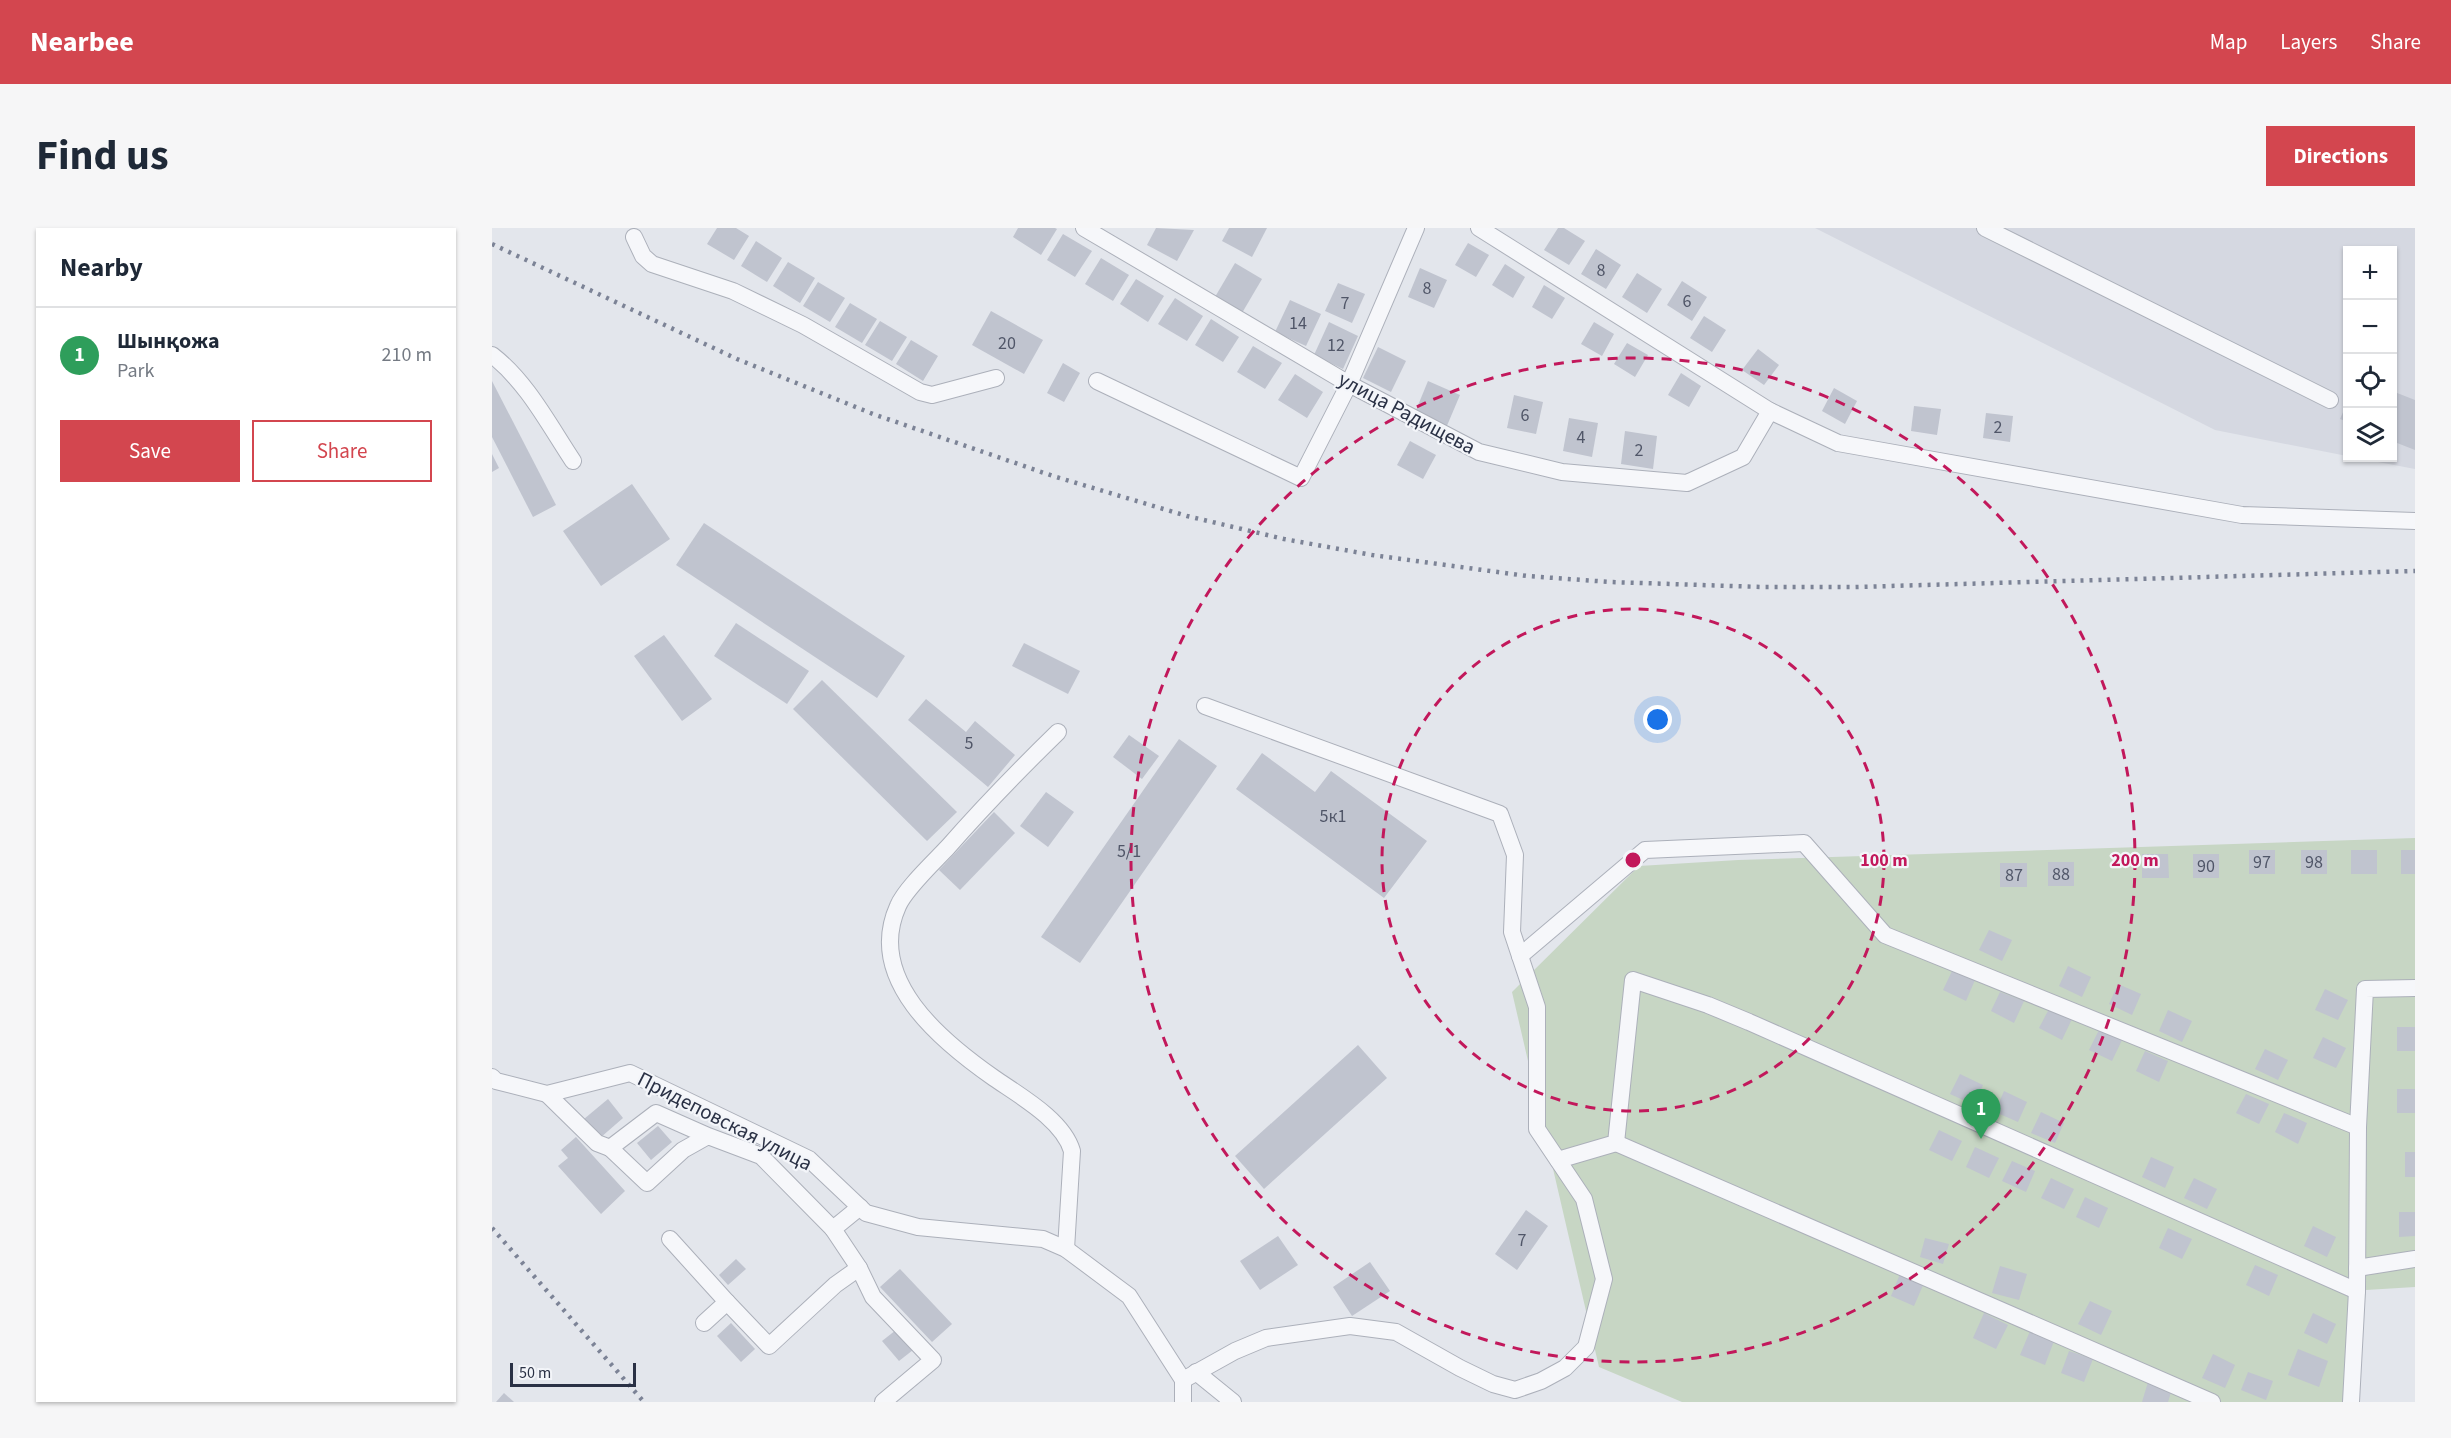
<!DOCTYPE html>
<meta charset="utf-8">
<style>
body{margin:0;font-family:"Source Sans 3",sans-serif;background:#f6f6f7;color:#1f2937}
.controls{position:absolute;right:18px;top:18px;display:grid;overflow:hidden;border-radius:0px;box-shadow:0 2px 4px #0004}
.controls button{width:54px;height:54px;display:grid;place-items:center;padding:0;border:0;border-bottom:2px solid #e0e1e3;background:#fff;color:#1f2937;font:30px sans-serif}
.scale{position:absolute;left:18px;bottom:15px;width:126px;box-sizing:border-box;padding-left:6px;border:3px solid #2a3145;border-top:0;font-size:16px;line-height:21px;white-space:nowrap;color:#2a3145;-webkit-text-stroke:4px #f3f5f9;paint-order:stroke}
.you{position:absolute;left:1166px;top:492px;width:21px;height:21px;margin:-15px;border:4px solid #fff;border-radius:50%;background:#1a73e8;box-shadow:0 0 0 9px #1a73e833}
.badge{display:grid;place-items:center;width:39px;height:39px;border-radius:50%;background:#d3464f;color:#fff;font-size:20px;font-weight:700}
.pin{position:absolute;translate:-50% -50px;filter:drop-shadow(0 2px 3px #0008)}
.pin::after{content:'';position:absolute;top:32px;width:21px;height:18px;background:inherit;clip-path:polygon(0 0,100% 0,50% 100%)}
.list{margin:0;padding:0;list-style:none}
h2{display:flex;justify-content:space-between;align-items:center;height:78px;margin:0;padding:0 24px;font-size:26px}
h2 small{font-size:20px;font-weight:400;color:#747a83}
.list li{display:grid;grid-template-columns:39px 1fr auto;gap:18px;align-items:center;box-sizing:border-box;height:96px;padding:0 24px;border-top:2px solid #e0e1e3}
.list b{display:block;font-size:22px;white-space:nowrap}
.list p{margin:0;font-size:20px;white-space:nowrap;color:#747a83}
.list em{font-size:20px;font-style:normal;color:#747a83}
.actions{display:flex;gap:12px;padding:18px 24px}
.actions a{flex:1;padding:14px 0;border:2px solid #d3464f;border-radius:0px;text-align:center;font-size:21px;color:#d3464f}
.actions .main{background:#d3464f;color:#fff}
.icon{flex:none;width:33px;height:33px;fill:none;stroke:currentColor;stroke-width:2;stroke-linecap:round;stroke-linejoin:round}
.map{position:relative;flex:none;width:1923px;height:1174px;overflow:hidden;border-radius:0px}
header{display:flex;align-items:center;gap:36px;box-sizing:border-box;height:84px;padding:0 30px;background:#d3464f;color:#fff}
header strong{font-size:28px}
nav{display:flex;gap:33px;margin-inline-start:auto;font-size:21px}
.intro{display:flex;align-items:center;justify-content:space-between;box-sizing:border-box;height:144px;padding:0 36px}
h1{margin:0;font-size:42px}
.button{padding:15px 27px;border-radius:0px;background:#d3464f;color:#fff;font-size:21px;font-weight:700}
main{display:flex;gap:36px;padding:0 36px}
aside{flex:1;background:#fff;border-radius:0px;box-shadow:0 2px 4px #0004}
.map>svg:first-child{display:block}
.built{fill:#d5d8e1}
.green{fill:#c7d6c4}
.building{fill:#c0c4cf}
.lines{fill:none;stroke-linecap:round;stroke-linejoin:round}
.minor-casing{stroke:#acb0ba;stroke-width:18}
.minor{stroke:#f6f7fa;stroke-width:16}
.rail{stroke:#7c8396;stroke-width:4.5;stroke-dasharray:3 6;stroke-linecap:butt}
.ring{fill:none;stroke:#c2185b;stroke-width:3;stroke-dasharray:10 8}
.labels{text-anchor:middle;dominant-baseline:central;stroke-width:4.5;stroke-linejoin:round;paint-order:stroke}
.number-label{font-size:18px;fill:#505668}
.street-label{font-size:21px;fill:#2a3145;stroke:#f3f5f9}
.centre{fill:#c2185b;stroke:#f3f5f9;stroke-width:3}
.ring-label{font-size:18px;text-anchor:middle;font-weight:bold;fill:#c2185b;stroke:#f3f5f9;stroke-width:4.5;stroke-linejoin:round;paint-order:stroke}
</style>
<header>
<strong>Nearbee</strong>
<nav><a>Map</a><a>Layers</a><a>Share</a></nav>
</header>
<div class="intro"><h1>Find us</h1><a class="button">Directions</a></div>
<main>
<aside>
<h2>Nearby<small></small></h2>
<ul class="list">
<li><span class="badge" style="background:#2e9e5b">1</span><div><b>Шынқожа</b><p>Park</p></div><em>210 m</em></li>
</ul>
<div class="actions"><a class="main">Save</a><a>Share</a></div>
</aside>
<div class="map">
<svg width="1923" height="1174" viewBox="0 0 1923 1174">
<rect width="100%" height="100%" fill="#e3e6ec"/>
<path class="built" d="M1323 0H1923V241L1865 230H1900V22H1856L1855 228 1723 202Z"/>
<path class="green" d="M1923 610V1059L1874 1062 1862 1174H1190L1107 1139 1020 764 1147 638 1246 632Z"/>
<g class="building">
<path d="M225 0H244L257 8 242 32 215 16Z"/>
<path d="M526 0H563L565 1 549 27 521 9Z"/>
<path d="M664 0 702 2 685 33 655 17Z"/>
<path d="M737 0H775L760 29 730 13Z"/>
<path d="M1066 0H1072L1093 13 1077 37 1052 22Z"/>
<path d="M571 6 600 23 583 49 555 32Z"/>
<path d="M264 13 290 30 275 54 249 38Z"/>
<path d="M976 15 997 27 984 49 963 37Z"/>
<path d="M1104 21 1129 37 1114 61 1089 46Z"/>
<path d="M609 30 637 47 621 73 593 56Z"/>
<path d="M296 34 323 50 308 75 281 58Z"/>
<path d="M743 35 770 51 750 85 723 69Z"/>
<path d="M1013 36 1033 49 1021 70 1000 57Z"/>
<path d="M928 40 955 52 942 80 916 69Z"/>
<path d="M1145 45 1170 61 1155 85 1130 69Z"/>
<path d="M644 51 672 68 656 94 628 76Z"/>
<path d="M1190 53 1215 69 1200 93 1175 77Z"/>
<path d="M326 54 353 70 338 94 311 78Z"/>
<path d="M846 55 873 66 860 95 833 83Z"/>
<path d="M1052 57 1073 70 1060 91 1040 79Z"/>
<path d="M683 70 711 88 695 113 666 96Z"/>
<path d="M798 72 829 86 814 118 783 104Z"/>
<path d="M358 75 385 91 370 115 343 99Z"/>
<path d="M499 83 551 112 532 146 480 117Z"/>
<path d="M1212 88 1234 102 1220 124 1198 110Z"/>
<path d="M719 91 747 109 731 134 703 117Z"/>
<path d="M388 93 415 109 400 133 373 117Z"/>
<path d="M837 94 866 108 851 141 822 127Z"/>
<path d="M1102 94 1122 106 1110 128 1089 116Z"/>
<path d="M419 112 446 128 431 153 404 136Z"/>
<path d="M1135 115 1156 127 1143 149 1122 136Z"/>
<path d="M761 118 790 135 773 161 745 144Z"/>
<path d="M886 119 914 133 899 164 871 150Z"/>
<path d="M1266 121 1287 137 1272 157 1250 142Z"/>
<path d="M571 135 588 145 572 174 555 165Z"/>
<path d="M1189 145 1209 158 1197 179 1176 167Z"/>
<path d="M803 146 831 164 815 190 786 172Z"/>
<path d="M0 153 64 277 41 289 0 209Z"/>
<path d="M936 153 968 167 954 200 922 187Z"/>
<path d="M1342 160 1365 173 1353 196 1330 183Z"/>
<path d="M1900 163 1923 172V222L1900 213Z"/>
<path d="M1022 167 1051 174 1044 206 1015 200Z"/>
<path d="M1856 173V194L1848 191Z"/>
<path d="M1422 178 1449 181 1445 207 1419 203Z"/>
<path d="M1494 185 1521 188 1518 214 1491 210Z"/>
<path d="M1077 190 1106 195 1100 229 1071 223Z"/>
<path d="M1133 203 1165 208 1161 241 1129 236Z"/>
<path d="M918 213 944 227 931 251 905 237Z"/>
<path d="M0 226 7 240 0 244Z"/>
<path d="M140 256 178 311 109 358 71 303Z"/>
<path d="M212 295 413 428 385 470 184 337Z"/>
<path d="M244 395 317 443 295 476 222 428Z"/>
<path d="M172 407 220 471 190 493 142 428Z"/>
<path d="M532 415 588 443 576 466 520 438Z"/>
<path d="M330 452 465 584 435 613 301 481Z"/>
<path d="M434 471 474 504 483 493 523 527 496 559 416 492Z"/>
<path d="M637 507 667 528 650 551 621 529Z"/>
<path d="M687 511 725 538 588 735 549 709Z"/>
<path d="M770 525 823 564 839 543 935 613 892 670 744 561Z"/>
<path d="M554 564 582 584 556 619 528 598Z"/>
<path d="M502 584 523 605 468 662 447 642Z"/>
<rect x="1757" y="622" width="26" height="24"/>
<rect x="1809" y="622" width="26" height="24"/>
<rect x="1859" y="622" width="26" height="24"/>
<rect x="1909" y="622" width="14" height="24"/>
<path d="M1650 626H1676L1677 650H1650Z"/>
<rect x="1701" y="626" width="26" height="24"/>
<rect x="1556" y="634" width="26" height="24"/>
<rect x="1508" y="635" width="27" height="24"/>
<path d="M1497 702 1520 712 1510 733 1487 722Z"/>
<path d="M1576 738 1599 749 1590 769 1567 758Z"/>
<path d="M1460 743 1483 752 1474 773 1451 762Z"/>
<path d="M1626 756 1649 766 1640 787 1617 776Z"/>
<path d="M1833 761 1856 772 1846 792 1823 782Z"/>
<path d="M1508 764 1532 773 1522 795 1499 783Z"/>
<path d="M1557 781 1580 791 1570 812 1547 800Z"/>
<path d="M1676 782 1700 793 1690 814 1667 803Z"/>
<rect x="1905" y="799" width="18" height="24"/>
<path d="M1607 802 1630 812 1620 833 1597 822Z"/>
<path d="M1831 809 1854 820 1844 840 1821 830Z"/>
<path d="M866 817 895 850 772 961 743 928Z"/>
<path d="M1773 821 1796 832 1786 852 1763 841Z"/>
<path d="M1653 823 1676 833 1667 854 1644 843Z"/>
<path d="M1468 846 1491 857 1482 877 1458 866Z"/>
<rect x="1905" y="861" width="18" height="24"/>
<path d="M1512 863 1535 874 1526 894 1503 884Z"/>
<path d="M1754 866 1777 876 1767 896 1744 885Z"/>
<path d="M116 871 131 890 108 910 92 891Z"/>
<path d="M1549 884 1572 895 1563 915 1539 905Z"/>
<path d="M1792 885 1815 895 1806 916 1783 904Z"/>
<path d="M166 898 180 914 159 932 145 915Z"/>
<path d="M1447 902 1470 913 1460 933 1437 922Z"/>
<path d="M84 909 133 963 109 986 66 938 76 930 69 922Z"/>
<path d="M1483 919 1507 930 1497 950 1474 939Z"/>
<rect x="1913" y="924" width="10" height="25"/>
<path d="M1659 929 1682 939 1673 960 1650 949Z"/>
<path d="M1520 933 1543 943 1534 964 1510 953Z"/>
<path d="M1559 950 1582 961 1572 981 1549 970Z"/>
<path d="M1702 950 1725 961 1715 981 1692 970Z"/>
<path d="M1593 969 1616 980 1607 1000 1584 989Z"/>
<path d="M1034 982 1056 998 1025 1042 1003 1026Z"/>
<path d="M1907 984H1923V1008L1907 1009Z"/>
<path d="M1821 998 1844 1009 1835 1029 1812 1018Z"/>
<path d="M1676 1000 1700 1011 1690 1031 1667 1020Z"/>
<path d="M786 1008 806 1037 768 1062 748 1033Z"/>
<path d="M1433 1010 1457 1016 1451 1036 1428 1029Z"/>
<path d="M244 1031 254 1041 236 1057 227 1047Z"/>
<path d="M878 1034 898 1063 860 1088 841 1059Z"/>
<path d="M1763 1037 1786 1047 1777 1068 1754 1057Z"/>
<path d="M1508 1038 1535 1046 1527 1072 1500 1065Z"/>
<path d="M408 1041 460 1096 440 1114 388 1059Z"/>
<path d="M1408 1046 1432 1055 1422 1078 1399 1068Z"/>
<path d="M1598 1073 1620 1083 1609 1107 1586 1096Z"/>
<path d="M1492 1085 1516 1097 1504 1121 1481 1110Z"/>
<path d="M1821 1085 1844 1096 1835 1116 1812 1105Z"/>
<path d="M239 1095 263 1121 249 1134 225 1108Z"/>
<path d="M404 1102 421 1122 407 1133 390 1113Z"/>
<path d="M1538 1103 1562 1113 1553 1137 1528 1127Z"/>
<path d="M1806 1121 1836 1133 1827 1159 1796 1147Z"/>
<path d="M1577 1123 1601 1131 1592 1154 1569 1145Z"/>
<path d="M1721 1126 1743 1137 1733 1160 1710 1150Z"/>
<path d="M1756 1144 1781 1153 1774 1172 1749 1162Z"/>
<path d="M1656 1154 1680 1161 1676 1174H1650Z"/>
<path d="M12 1165 22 1174H4Z"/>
</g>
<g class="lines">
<g class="minor-casing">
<g id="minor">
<path d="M592 0 857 156 987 224 1070 244 1195 255 1251 229 1278 183"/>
<path d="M987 0 1278 183 1346 215 1750 287 1923 293"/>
<path d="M1493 0 1838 172"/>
<path d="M142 9 151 28 160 36 241 63 311 97 428 164 440 167 504 150"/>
<path d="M0 127C35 154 57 197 81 233"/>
<path d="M605 153 809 250 857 156 924 0"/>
<path d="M566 504C528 541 491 579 456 619 442 634 413 661 406 678 373 751 449 813 502 850 528 868 571 892 580 923L574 1021"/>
<path d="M1028 728 1153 622 1312 615 1393 707 1866 899"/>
<path d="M0 849 4 853 55 866 138 845 317 931 374 985 426 999 551 1011 574 1021 637 1068 691 1152V1174"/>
<path d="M55 866 105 915 118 920"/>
<path d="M216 908 164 885 118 920 155 955 191 922 216 908 269 928 341 1001"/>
<path d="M1124 915 1720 1174"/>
<path d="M1066 932 1124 915 1141 752 1216 777 1257 794 1865 1063"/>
<path d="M368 979 341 1001 367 1040 381 1069 441 1132 391 1174"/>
<path d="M178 1011 235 1074"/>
<path d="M1865 1040 1923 1031"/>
<path d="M212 1095 235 1074 277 1118 343 1057 367 1040"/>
<path d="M704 1144 741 1174"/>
<path d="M691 1152 743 1123 774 1110 858 1098 904 1104 968 1140 1001 1156 1023 1162 1049 1153 1073 1140 1094 1119 1112 1051 1092 971 1045 901V779L1020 704 1023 627 1008 586 713 478"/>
<path d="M1859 1174 1865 1063 1866 899 1873 761 1923 760"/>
</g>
</g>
<use href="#minor" class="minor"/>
<g class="rail">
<path d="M0 16 245 131 381 186 561 248 695 288 792 311 880 327 1035 348 1118 354 1270 359H1363L1923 343"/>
<path d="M0 1000 152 1174"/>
</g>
</g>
<g class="ring">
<circle cx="1141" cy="632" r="251"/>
<circle cx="1141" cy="632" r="502"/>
</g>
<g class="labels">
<g class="number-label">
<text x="1109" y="42">8</text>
<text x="935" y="60">8</text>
<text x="1195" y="73">6</text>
<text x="853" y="75">7</text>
<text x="806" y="95">14</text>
<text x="515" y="115">20</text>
<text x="844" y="117">12</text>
<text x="1033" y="187">6</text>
<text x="1506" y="199">2</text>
<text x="1089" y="209">4</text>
<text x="1147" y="222">2</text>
<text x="477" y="515">5</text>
<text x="841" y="588">5к1</text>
<text x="637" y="623">5/1</text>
<text x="1770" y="634">97</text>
<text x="1822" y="634">98</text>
<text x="1714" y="638">90</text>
<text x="1569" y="646">88</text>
<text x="1522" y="647">87</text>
<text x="1030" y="1012">7</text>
</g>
<g class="street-label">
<text transform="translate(915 185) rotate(28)">улица Радищева</text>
<text transform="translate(233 893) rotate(27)">Придеповская улица</text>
</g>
</g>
<circle cx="1141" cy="632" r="9" class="centre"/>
<g class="ring-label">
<text x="1392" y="638">100 m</text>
<text x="1643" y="638">200 m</text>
</g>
</svg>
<div class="controls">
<button>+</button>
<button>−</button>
<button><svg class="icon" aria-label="locate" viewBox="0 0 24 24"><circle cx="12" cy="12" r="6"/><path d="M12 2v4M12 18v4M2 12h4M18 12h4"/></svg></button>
<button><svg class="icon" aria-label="layers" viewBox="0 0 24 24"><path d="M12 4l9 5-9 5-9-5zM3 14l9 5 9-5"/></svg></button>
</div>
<div class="scale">50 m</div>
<div class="you"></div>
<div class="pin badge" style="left:1489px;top:911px;background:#2e9e5b">1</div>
</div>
</main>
